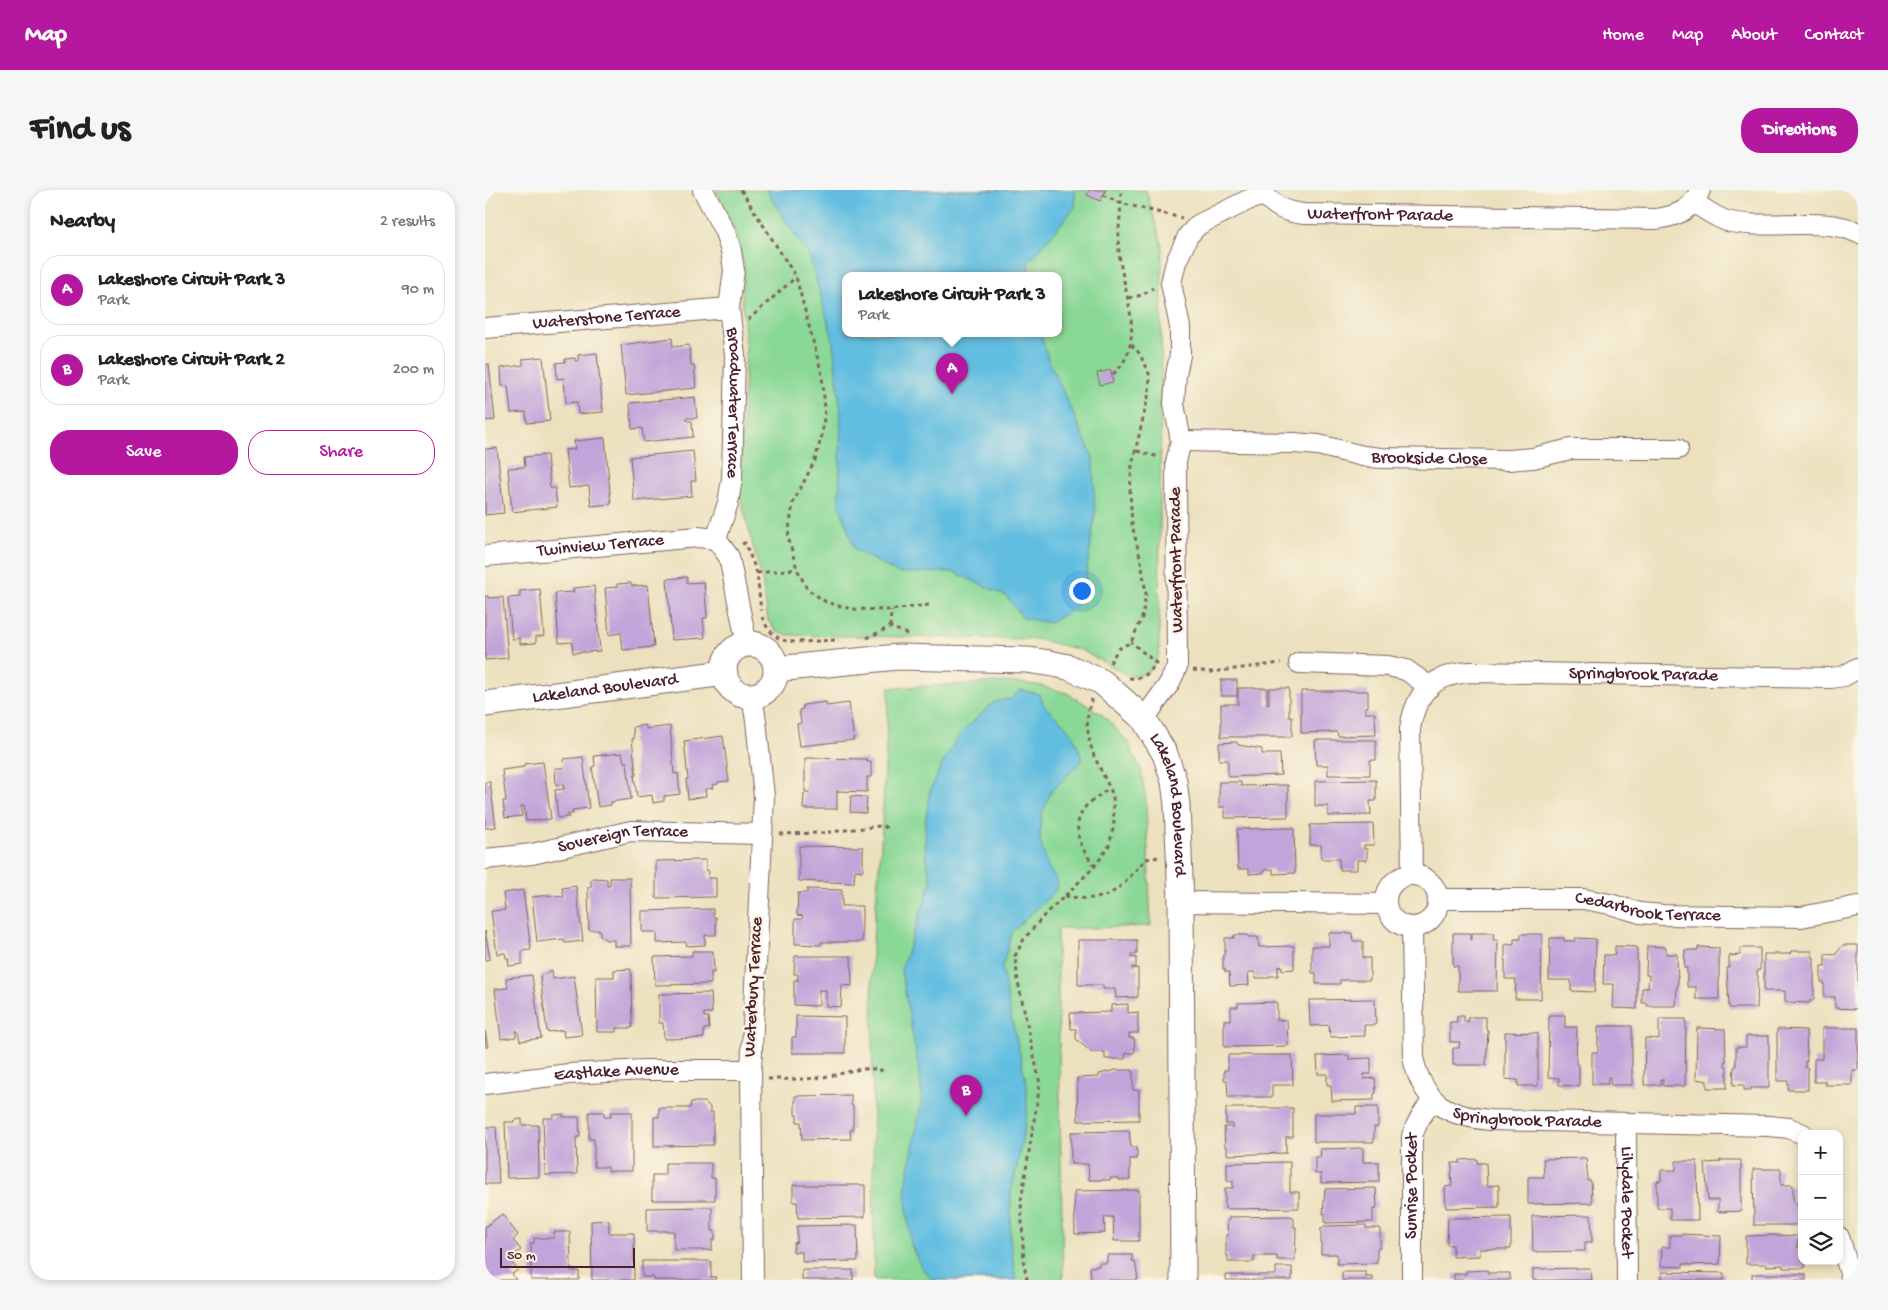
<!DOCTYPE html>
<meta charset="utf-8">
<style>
body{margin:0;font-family:"Gochi Hand",sans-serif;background:#f6f6f6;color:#222}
.controls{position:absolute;right:15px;bottom:15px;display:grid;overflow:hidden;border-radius:10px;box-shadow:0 2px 8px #0003}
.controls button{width:45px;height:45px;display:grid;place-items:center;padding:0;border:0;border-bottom:1px solid #e0e0e0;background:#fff;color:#222;font:25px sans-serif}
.scale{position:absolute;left:15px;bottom:12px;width:135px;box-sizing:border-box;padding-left:5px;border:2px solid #4a1f2b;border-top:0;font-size:14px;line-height:18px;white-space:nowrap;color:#4a1f2b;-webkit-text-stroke:4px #fcf5e5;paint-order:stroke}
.you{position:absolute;left:596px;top:400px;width:18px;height:18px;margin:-12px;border:4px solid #fff;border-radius:50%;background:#1a73e8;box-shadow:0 0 0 8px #1a73e833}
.badge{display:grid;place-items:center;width:32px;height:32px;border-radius:50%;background:#b5179e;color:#fff;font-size:16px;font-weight:700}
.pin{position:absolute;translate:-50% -41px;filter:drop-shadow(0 1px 2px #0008)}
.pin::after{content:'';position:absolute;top:26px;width:18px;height:15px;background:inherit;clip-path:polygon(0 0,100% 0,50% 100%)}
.popup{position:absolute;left:357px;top:82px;width:220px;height:65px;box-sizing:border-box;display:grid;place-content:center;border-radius:10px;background:#fff;filter:drop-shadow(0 1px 4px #0005);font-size:16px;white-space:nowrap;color:#767676}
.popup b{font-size:19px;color:#222}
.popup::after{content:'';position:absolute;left:50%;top:100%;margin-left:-10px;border:10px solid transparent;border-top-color:#fff}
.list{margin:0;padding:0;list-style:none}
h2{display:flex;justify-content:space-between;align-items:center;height:65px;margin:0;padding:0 20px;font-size:21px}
h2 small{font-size:16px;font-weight:400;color:#767676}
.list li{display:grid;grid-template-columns:32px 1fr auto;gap:15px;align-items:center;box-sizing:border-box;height:70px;margin:0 10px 10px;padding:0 10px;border:1px solid #e0e0e0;border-radius:20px}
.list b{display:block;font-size:19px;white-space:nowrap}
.list p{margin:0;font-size:16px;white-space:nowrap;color:#767676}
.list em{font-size:16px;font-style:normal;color:#767676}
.actions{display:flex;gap:10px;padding:15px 20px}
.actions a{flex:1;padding:11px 0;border:1px solid #b5179e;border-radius:20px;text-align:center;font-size:18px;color:#b5179e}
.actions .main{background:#b5179e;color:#fff}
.icon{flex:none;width:28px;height:28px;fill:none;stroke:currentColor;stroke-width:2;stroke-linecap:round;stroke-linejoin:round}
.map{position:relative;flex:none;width:1373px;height:1090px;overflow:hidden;border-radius:20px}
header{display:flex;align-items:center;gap:30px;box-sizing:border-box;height:70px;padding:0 25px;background:#b5179e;color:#fff}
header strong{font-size:24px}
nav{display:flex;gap:28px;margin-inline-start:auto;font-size:18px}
.intro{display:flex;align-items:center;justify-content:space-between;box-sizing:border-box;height:120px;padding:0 30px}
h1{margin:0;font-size:35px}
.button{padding:12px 22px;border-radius:20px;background:#b5179e;color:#fff;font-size:18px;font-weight:700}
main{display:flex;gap:30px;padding:0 30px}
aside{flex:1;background:#fff;border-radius:20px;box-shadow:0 2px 8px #0003}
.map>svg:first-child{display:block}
.green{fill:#8ad896;stroke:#6a7c60;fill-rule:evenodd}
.water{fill:#62bee0;stroke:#566e86}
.building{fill:#c1a4d9}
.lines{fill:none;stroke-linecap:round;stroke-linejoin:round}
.minor-casing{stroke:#82635e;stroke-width:22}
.tertiary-casing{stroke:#82635e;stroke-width:27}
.path{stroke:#82635e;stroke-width:3;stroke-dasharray:4 4;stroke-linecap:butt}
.minor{stroke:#fff;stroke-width:20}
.tertiary{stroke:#fff;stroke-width:25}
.labels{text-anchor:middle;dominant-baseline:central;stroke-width:5;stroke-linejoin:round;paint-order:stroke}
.street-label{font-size:18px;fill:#4a1f2b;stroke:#fcf5e5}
</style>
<header>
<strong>Map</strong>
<nav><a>Home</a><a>Map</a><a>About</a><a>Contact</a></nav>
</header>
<div class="intro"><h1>Find us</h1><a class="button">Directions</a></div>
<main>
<aside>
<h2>Nearby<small>2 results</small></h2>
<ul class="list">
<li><span class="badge">A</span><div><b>Lakeshore Circuit Park 3</b><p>Park</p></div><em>90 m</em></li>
<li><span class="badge">B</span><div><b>Lakeshore Circuit Park 2</b><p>Park</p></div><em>200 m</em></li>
</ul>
<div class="actions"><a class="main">Save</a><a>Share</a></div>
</aside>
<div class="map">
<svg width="1373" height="1090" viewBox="0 0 1373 1090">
<rect width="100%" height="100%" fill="#fcf5e5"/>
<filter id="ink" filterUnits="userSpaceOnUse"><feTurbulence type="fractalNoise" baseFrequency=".02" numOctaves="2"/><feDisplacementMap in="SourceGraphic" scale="10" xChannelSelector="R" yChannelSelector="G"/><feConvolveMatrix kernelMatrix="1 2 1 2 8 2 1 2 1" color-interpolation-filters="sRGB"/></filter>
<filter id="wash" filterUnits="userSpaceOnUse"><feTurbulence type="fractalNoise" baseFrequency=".0096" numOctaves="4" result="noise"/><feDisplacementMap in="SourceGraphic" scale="20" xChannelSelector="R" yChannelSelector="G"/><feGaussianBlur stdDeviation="1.12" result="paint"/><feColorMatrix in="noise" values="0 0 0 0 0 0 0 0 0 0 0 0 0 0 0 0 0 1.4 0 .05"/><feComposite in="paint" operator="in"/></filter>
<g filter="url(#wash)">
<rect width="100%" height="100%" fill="#ebe1be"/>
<g class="green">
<path d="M231 0H661L677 55 674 463C670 478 660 488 643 485L596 460 551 449 301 445 292 442 283 431 277 390 254 302 261 157 257 110 259 76 249 40ZM361 85H573V143H361Z"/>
<path d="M522 492 552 495 582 503 618 525 643 552 656 579 661 611 666 736 572 739 578 1090H389L387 762 396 654 404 498Z"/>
</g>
<g class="water">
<path d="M281 0H590V17L543 73 544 85H361V143H555L564 171 608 267 610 325 597 412 566 433 538 428 521 406 469 382 413 383 370 360 354 314 356 223 347 146 325 68Z"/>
<path d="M535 500 554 504C558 520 573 526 582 538 590 548 595 559 597 571L566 602 556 626 555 650 562 675 573 692 571 700 527 742 517 778 525 821 542 895V925L526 1005 525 1049 531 1090H448L436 1077 426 1055 420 1002 437 907 432 869 416 780 446 692 441 668 440 633 445 601 457 574 474 545 509 512 526 509Z"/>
</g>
<g id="blocks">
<g class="building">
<path d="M604 0H621L615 11 602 5Z"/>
<path d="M187 148 188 157 204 155 206 175H209L211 198 141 205 136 155Z"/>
<path d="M112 163 118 222 93 224 92 212 81 213 79 188 72 189 71 173 80 172V169L90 168V171H93V165Z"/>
<path d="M58 167 65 231 42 233 41 222 26 223 23 196H17L16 178 38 175V169Z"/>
<path d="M4 174 10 230 0 231V175Z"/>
<path d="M626 180 628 192 615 195 612 183Z"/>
<path d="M210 207 212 228H201L202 231H207L208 247 159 252 157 238 147 239 145 213Z"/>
<path d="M120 248 126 314 106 316 104 296 84 298 80 260 90 259 89 251Z"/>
<path d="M12 258 19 323 0 325V259Z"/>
<path d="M208 261 211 291H206L207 306 149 311 145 267Z"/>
<path d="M62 265 65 298H70L72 317 27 322 23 278 40 277 39 267Z"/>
<path d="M202 387V393L219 392 222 428H218L220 448 187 450 182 389Z"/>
<path d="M146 393 147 396 163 395 169 457 138 460 136 443 124 445 120 398 132 397V394Z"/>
<path d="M109 396 115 461 88 463 87 452 74 453 70 403 89 402 88 398Z"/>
<path d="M55 399 59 446H51V453L35 454V448L27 449 23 408 35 407V401Z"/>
<path d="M0 406H3V408L18 407 23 468 0 470Z"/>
<rect x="736" y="490" width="16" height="16"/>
<path d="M753 498H782V514H784V498H804V527H807V547H736V514H753Z"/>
<path d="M816 501H883V517H880V523H890L891 545 853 546 852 542 816 543Z"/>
<path d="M341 512 342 516 364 513 369 550 315 556 312 534 316 533 314 520 318 519V515Z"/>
<path d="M161 535V539L185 536 189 584 193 583 195 604 179 606V611L168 613 167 605 152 607 149 585H151L147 549H149L148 537Z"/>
<path d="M238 546 244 591 233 592V594L227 595 228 598 220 599 221 606 203 609 201 589H203L199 551Z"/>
<path d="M830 550H891V570H885V585H843V575H831Z"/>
<path d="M752 552 753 555 777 559V564H795L796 585 743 587V570H734V553Z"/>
<path d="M137 563 139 572H142L146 609 126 612V615L113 617 107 577 110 576 109 566Z"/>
<path d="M98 567 104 618 87 620 88 624H83L84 627 73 628 70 600 79 599 78 594 71 595 70 578H79L78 569Z"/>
<path d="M320 568 382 569V572H386V587H382V602L352 601V619H318L319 604 324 603V602H320Z"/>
<path d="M58 572 66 629 41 631 39 616 36 617 37 626 20 628 18 611H21L17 580 39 577V574Z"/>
<path d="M891 590V611H885L886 625 843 626V616H830V591Z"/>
<path d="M0 592H5L11 637 0 638Z"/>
<path d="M734 592H756V596L803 595V627L740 628V617H734Z"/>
<path d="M366 606 382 607 381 623 365 622Z"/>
<path d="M888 634 889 655H879V659H882V670H872V680H855L854 669H836V655H825V635Z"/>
<path d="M809 638 810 683 788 684V679L779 680V683L764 684V679H753L752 639Z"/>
<path d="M314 656 378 657V681L370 680 369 693 314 691Z"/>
<path d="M221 670V680L224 681 223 688H231V707L171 708V671Z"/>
<path d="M109 688 122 689V696H125V688H145L146 756H129V750H121L115 745V740H104L103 697H106V690Z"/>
<path d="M91 696 98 751 80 753 79 749 52 752 47 707 65 705 66 706 79 707 77 698Z"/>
<path d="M322 699 357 700V716H377V752H336V755L310 754V729H317L318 726 312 725 313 703H322Z"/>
<path d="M38 700 46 760 37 761V774L24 776 23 768H21L20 763 12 764 6 721 20 720 18 703Z"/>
<path d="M228 719V727H231V745H220V755L202 756 201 752 172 753V742H157V721Z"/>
<path d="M0 741 5 769 0 770Z"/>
<path d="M844 743H867L868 751H878V768H885V790H855V794H831V783H827V756H844Z"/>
<path d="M968 743H986V750H987V743H1009L1008 750H1013L1012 801H973V776H968Z"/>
<path d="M1036 744H1057L1056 809H1030L1031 789H1020V754L1029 755V749H1036Z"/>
<path d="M749 745H763V747H773L774 757 809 756V779L797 780V776L793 777V786H784V788H770L769 782H763L764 795 745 796 744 782H740V779H738V767L740 761V748H749Z"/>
<path d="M1065 748H1079V751H1090V748L1111 749 1110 802 1086 801V790H1064Z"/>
<path d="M593 750H652V764H646V768L651 767V777H647V779L653 778V807L631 808 630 799H618V795H593Z"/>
<path d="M1358 755H1373V819L1350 818V807H1339V792H1336V776H1340V764L1350 765Z"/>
<path d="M1130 756 1152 757V819L1128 818 1129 794H1118L1119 765H1130Z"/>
<path d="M1162 756 1181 757V764H1192L1193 796H1192L1191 816H1162V813H1157V798H1163L1164 785H1161Z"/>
<path d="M1213 757 1234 758V809H1211V797H1202V778H1199L1200 760H1213Z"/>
<path d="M1255 758H1275V780H1272V786H1273L1272 818H1244L1242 778H1244V766L1255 765Z"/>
<path d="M207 761H228L229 783 226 782V794L170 795 169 767 207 766Z"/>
<path d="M1306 761H1327V767H1329V810H1325V813L1300 812V801H1279V764H1305Z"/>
<path d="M310 766H366L367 796 357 795 356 817 341 816V800H334V816L309 815V790H313V784H309Z"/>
<path d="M146 779 147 838H131V842H112L111 787H129V780Z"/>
<path d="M67 780 68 789 89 786 97 845 79 847 78 840 62 842 55 786Z"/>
<path d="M47 785 56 848 35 851 33 841H31V847L16 849 10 799 23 798 21 788Z"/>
<path d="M226 803 227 823H219V827H223L224 839H219V848L179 849 178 833H174V804Z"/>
<path d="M890 809 891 835H879L880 846 845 847 844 835 825 836 824 810Z"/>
<path d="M792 812V830H802L803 856 739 857V830H746V817H753V813Z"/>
<path d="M643 814V823L653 822V843H644V848H649L650 860 649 863H641L640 869H620V862H606L591 849V839H586L585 823 626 822V815Z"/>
<path d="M1064 825H1080V837H1092L1091 874H1094V896L1074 895V888L1063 887Z"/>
<path d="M311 826 360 827V863H307V847H311Z"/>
<path d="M972 826H979V832H983V827H1001V840H1003L1001 875H968V858H974L975 852H965V832H972Z"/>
<path d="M1174 829H1201L1200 896H1178V889H1176V895H1159L1160 848 1174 849Z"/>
<path d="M1113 836H1147V895H1126L1125 887H1123V894H1107V862H1113Z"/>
<path d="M1212 838 1240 839 1241 871 1240 870V876H1242V898H1222V891L1211 889Z"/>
<path d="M1337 838H1373V880H1367V895H1340L1341 892H1329V869H1337Z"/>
<path d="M1292 839 1321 840 1322 872 1320 871V877L1323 878V900H1303V891H1292Z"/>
<path d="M0 841 3 857H0Z"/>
<path d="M1020 842 1053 843V896H1033V890L1020 889Z"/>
<path d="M1261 846H1284V898H1266V900H1259V895H1248L1249 877H1251V857H1261Z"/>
<path d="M743 865H807L808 895H787V907H743L742 890H739V880H743Z"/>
<path d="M864 865V869L886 868V884H879V889L890 888 891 903 889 904V910L847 911 846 895H842V884H833L832 866Z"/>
<path d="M631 880H648V900H654V930L593 931 592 888 614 887V884Z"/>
<path d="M366 905V915L368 916V940H365L366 949 317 950 316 932H312V925H310V906Z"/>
<path d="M206 912H220L225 917V922H228V955L169 956V927H174V918H205Z"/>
<path d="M871 917H893V937H889V952H829V924H871Z"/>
<path d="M741 918H808V947H801V963L742 965V957H740L739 937H748V934H741Z"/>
<path d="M104 922H119V927H126V922H147V981H123V977H109V949H104Z"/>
<path d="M78 924V927H94L95 947H91L92 984 60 985 58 928H68V925Z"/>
<path d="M37 929V935H53L54 987 22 988 20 932H29V930Z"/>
<path d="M0 937H11L14 994H0Z"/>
<path d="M644 941 646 957H652V969H645V990H634V988H625V990H604L603 974H586V942Z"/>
<path d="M878 958V972H894V992L836 993V984H830V967H836L835 959Z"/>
<path d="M1101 968 1103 991H1106L1107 1013 1043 1014V987H1059L1058 969Z"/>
<path d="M992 969V973H1001L1002 996 1014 995V1017L961 1018 960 997 967 996 966 983H967V973H975V970Z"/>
<path d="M1235 970H1256V1021L1233 1022V1010H1223L1220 973 1235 972Z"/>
<path d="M1191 971H1212L1213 1030H1185V1018H1172V991H1176V980H1191Z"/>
<path d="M805 972V1002H814V1018L740 1019V998H748V991H742V973Z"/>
<path d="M180 973H226V988H230V1010H167V985H180Z"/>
<path d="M1268 979H1296V995H1308V1013H1312V1035H1269Z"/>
<path d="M308 995H380V1027L313 1028 312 1012H308Z"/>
<path d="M891 998 892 1019H888V1032L840 1033V1023L838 1024 840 999Z"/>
<path d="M654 1000V1051H629L628 1027H619L620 1043 590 1044 589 1001Z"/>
<path d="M227 1017V1041H230V1050H227V1060H189V1041H162V1018Z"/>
<path d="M17 1024 33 1045 28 1050 36 1060 24 1069 33 1080 27 1084 31 1090H0V1037Z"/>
<path d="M1106 1025 1107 1052H1100V1061L1048 1062 1047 1026Z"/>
<path d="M807 1026V1028H809V1037H811L810 1070H792V1066H769V1072H743V1065H741V1046H743L742 1031H744V1027Z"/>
<path d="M1026 1027V1059H995V1066L968 1067V1055H962L963 1028Z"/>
<path d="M124 1030V1043H149V1090H107L106 1031Z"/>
<path d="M372 1035 373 1071 317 1072V1062H308L309 1053 312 1052V1036Z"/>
<path d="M881 1035V1038H895V1058H892V1073L852 1074V1064H836V1038H839V1036Z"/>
<path d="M69 1042H85L86 1081H94V1090H46V1053H49V1048H69Z"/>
<path d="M1197 1044 1236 1046 1235 1074 1204 1075V1074H1198V1077L1176 1076 1177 1057H1185V1045H1197Z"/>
<path d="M1291 1045 1313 1046 1312 1057H1317V1071H1320V1078H1298V1075L1281 1076V1074H1261V1046Z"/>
<path d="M622 1065H647V1071H650L653 1090H606L605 1077 614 1076V1073H622Z"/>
<path d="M157 1071H226V1087H231L230 1090H169V1087H157Z"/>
<path d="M791 1077H807V1090H741V1085H791Z"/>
<path d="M1105 1078 1107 1090H1048V1079Z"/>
<rect x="317" y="1080" width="51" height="10"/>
<path d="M1003 1080V1083H1025V1090H969V1084H981V1081Z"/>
<path d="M857 1082H881V1087H888V1090H857Z"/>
<path d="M1177 1082 1239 1083V1090H1177Z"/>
<rect x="1267" y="1084" width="54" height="6"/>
</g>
</g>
</g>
<g filter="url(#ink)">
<use href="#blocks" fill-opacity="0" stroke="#82635e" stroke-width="1"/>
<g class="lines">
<g class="minor-casing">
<g id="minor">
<path id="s1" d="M218 0 240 42 246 61 249 80 244 118 250 165 247 289 243 313 231 349"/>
<path d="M1208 12C1218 18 1231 28 1242 31 1281 41 1339 25 1373 43"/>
<path id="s2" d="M0 138 244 118"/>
<path id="s3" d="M696 251 809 253 833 255 878 266 896 268 1024 270 1048 268 1086 259H1193"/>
<path d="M231 349 244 367 262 455"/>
<path id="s4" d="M0 366 213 347 231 349"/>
<path d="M814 473 903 476 921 480 945 497"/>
<path d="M267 506 271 531 279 606 266 880 268 1090"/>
<path id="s5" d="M659 529 684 494 692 477 691 272 696 251 689 214 691 185 695 165V137L686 93 691 72 703 46 713 35 763 10 780 5C791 18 801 22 819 24L1172 29C1191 26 1208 20 1215 0"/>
<path id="s6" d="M0 669 47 664 146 641 276 644"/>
<path id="s7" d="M927 685 925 539C931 502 947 485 985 482L1346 488 1359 486 1373 478"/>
<circle cx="927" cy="711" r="26"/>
<path id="s8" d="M953 709H1098L1125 714 1155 723 1178 725 1316 727 1373 716"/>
<path d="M696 712 901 714"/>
<path id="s9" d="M927 737 929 872C940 915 964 926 1005 930L1284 936 1304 938 1318 944"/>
<path id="s10" d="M0 894 84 884 160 880H266"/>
<path id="s11" d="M1141 934 1142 1090"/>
<path d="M1354 1047 1367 1090"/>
<path id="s12" d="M927 1090V946C932 931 938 921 949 910"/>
</g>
</g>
<g class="tertiary-casing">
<g id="tertiary">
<circle cx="265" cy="480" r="26"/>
<path id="s13" d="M291 479 413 467 542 470 564 473 583 477 617 492 659 529 680 564 689 591 692 615 696 712 698 1090"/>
<path id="s14" d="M0 514 240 483"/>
</g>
</g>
<g class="path">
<path d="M256 0 311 87 337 185 340 219 337 245 330 270 308 313 303 347 312 379 322 399 341 412 366 419 406 420 444 415"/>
<path d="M618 5 635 13 697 28"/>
<path d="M644 108 657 105 668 98"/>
<path d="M263 130 311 87"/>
<path d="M628 184C664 154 637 100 634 62 632 42 637 20 636 0"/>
<path d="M652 261 674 267"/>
<path d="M257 354 260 353 272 383 276 421"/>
<path d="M272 383 312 379"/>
<path d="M277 427C281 437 287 446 298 450 307 454 342 450 354 450"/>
<path d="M405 437 406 420"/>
<path d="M382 448 405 437 425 445"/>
<path d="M625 473 633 459 646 452 657 428 661 403 656 371 647 335 645 301 647 275 664 203 665 187 662 178 654 163 645 153"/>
<path d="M708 480 727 482 796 473"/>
<path d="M644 488C657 489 664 485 671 473L646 452"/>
<path d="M295 644 336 643 395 636H399L402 639V642"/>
<path d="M610 676C595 659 584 635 602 615 609 609 617 604 624 598"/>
<path d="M580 706C627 714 631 701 661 669L674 667"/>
<path d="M283 889C302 889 320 890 338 887 357 885 377 875 396 880L398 884"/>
<path d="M542 1090 539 1074 536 1011 555 894 533 792 530 766 539 749 562 722 580 706 610 676 624 656 629 635 628 605 609 566 605 553 602 537 603 522 607 509"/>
</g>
<use href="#minor" class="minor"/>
<use href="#tertiary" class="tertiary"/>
</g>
</g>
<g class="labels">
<g class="street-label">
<text stroke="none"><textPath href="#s5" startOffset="708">Waterfront Parade</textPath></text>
<text stroke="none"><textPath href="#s2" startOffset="122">Waterstone Terrace</textPath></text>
<text stroke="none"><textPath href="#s1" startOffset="220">Broadwater Terrace</textPath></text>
<text stroke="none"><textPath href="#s3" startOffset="250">Brookside Close</textPath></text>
<text stroke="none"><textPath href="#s4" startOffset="116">Twinview Terrace</textPath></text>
<text transform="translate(692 370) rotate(-91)">Waterfront Parade</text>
<text stroke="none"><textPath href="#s7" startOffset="411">Springbrook Parade</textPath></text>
<text stroke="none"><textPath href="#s14" startOffset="121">Lakeland Boulevard</textPath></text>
<text stroke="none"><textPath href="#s13" startOffset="478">Lakeland Boulevard</textPath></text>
<text stroke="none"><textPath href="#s6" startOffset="140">Sovereign Terrace</textPath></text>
<text stroke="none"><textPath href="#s8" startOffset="211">Cedarbrook Terrace</textPath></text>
<text transform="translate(269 797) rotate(-87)">Waterbury Terrace</text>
<text stroke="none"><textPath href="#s10" startOffset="132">Eastlake Avenue</textPath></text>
<text stroke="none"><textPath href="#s9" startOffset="276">Springbrook Parade</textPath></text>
<text stroke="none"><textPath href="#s12" startOffset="94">Sunrise Pocket</textPath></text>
<text stroke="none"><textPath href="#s11" startOffset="78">Lilydale Pocket</textPath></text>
</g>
</g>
</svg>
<div class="controls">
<button>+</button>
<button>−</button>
<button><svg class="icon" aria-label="layers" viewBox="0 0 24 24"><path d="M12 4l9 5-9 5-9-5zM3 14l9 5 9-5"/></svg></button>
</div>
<div class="scale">50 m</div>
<div class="you"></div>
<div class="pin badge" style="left:467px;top:204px">A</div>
<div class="popup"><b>Lakeshore Circuit Park 3</b>Park</div>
<div class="pin badge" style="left:481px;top:926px">B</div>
</div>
</main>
